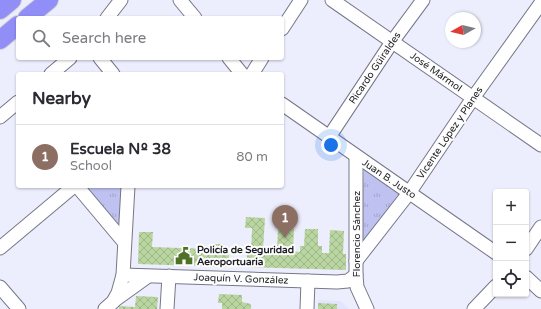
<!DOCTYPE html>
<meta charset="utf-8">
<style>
body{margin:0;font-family:"Varela Round",sans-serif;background:#f7f7f7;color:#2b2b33}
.controls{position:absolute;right:12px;bottom:12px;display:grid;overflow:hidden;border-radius:4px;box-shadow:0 1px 3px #0004}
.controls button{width:36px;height:36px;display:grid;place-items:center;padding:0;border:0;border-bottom:1px solid #e1e1e2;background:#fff;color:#2b2b33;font:20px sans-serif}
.compass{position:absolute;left:445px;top:12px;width:36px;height:36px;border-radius:50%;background:#fff;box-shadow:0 1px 3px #0004;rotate:262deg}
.you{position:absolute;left:331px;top:145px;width:14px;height:14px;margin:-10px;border:3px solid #fff;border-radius:50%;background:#1a73e8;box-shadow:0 0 0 6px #1a73e833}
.badge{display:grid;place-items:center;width:26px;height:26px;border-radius:50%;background:#7c3aed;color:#fff;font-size:13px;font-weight:700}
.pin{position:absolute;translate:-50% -33px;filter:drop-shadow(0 1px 2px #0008)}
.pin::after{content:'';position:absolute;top:21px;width:14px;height:12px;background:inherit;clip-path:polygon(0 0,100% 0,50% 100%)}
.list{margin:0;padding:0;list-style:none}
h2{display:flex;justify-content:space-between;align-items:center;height:52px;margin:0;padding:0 16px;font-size:17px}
h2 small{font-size:13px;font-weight:400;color:#7c7c81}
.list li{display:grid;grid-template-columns:26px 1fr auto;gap:12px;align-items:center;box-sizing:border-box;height:64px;padding:0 16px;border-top:1px solid #e1e1e2}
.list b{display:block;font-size:15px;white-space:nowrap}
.list p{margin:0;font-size:13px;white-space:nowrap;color:#7c7c81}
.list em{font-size:13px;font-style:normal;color:#7c7c81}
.icon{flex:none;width:22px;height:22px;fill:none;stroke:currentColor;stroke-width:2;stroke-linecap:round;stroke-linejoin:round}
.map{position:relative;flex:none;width:541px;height:309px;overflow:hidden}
.search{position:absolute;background:#fff;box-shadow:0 1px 3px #0004;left:16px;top:16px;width:268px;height:44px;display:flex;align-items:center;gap:10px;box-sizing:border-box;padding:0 14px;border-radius:4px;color:#7c7c81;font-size:15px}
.panel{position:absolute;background:#fff;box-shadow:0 1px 3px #0004;left:16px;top:72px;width:268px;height:116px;border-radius:4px}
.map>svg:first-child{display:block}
.built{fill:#e3e5fe}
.park{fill:url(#park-tufts)}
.building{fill:url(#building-cross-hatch)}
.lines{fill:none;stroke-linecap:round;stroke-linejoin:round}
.minor-casing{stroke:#767787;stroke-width:15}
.highway-casing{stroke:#d2d2d3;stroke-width:20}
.minor{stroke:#fff;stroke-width:13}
.highway{stroke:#918ef8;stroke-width:18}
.labels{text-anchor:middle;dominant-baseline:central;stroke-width:4;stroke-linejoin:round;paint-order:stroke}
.street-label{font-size:10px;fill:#1d1d24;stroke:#fdfdfd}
.poi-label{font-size:10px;font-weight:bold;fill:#1d1d24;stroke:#fdfdfd;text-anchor:start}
</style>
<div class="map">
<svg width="541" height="309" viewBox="0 0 541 309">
<defs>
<pattern id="park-tufts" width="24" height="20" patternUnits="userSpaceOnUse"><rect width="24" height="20" fill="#bfc1f0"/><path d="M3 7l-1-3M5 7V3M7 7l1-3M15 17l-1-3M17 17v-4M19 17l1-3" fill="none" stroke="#a4a5ce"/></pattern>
<pattern id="building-cross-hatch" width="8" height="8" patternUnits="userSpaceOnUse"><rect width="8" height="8" fill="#bad6a0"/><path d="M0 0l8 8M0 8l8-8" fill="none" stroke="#9fb78a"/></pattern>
</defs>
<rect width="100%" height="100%" fill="#edeefd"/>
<path class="built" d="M318 300 341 301 349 309H318Z"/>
<g class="park">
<path d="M364 165 404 195 360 251Z"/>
<path d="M84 186H123L119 225Z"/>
</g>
<g class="building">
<path d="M246 217 265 218 263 250H277L278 228 294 229 293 251 300 252V246H304L305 229H318V246H322V253H329L330 230 344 231 343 254H346V270L247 267V251L251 252 252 228H245Z"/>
<path d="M139 232H153L152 247 210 249V244H224V248L229 249V267L138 264Z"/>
<path d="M219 294 242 295V302L251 304V309H222V303H218Z"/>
<path d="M136 296 158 297 157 309H119V306L135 307Z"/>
<path d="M318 303 337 304V309H318Z"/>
</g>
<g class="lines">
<g class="minor-casing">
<g id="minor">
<path d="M180 0 195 18"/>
<path d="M332 0 541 145"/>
<path d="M107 18 121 0"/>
<path d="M282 29 301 0"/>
<path d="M100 58 113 74"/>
<path d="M229 58 242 74"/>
<path d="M51 74 70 58"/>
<path d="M252 74 262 58"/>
<path d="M282 104 496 253"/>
<path d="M0 117 18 102"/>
<path d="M329 137 392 42 423 0"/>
<path d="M356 156V275L357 287 367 309"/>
<path d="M77 186 124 242"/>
<path d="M0 248 74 186"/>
<path d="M526 249 541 227"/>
<path d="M356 261 409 193 473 98 541 3"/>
<path d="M123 275 337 282 348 281 356 275"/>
<path d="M526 277 541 291"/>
<path d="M0 287 19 309"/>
<path d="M115 300 147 277"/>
<path d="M105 309 113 302 118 293 123 275 128 186"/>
<path d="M167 309 169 276"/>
<path d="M307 309 308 281"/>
<path d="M474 309 496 286"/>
</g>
</g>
<g class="highway-casing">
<g id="highway">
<path d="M0 10 12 0"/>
<path d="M27 18 49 0"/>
<path d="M0 40 18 25"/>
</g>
</g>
<use href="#minor" class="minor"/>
<use href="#highway" class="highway"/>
</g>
<defs>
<g id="civic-bare" transform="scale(1.38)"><path d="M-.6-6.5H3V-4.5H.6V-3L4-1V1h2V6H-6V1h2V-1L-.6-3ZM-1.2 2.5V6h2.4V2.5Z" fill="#4f7027" stroke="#fdfdfd" stroke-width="2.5" paint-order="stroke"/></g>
</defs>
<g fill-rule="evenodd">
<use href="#civic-bare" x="184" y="256"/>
</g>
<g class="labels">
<g class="street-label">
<text transform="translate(375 68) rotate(-56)">Ricardo Güiraldes</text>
<text transform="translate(436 72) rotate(35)">José Mármol</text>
<text transform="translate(450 133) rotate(-56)">Vicente López y Planes</text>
<text transform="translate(389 179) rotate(34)">Juan B. Justo</text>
<text transform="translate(357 234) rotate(-90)">Florencio Sánchez</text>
<text transform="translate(241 279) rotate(2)">Joaquín V. González</text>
</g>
<g class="poi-label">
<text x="197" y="250">Policía de Seguridad<tspan x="197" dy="12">Aeroportuaria</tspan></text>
</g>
</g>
</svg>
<div class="controls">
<button>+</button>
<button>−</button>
<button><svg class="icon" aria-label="locate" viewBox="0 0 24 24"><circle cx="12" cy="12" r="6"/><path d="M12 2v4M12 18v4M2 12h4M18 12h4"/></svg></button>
</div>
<svg class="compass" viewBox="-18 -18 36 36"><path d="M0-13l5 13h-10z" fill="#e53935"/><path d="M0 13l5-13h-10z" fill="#7c7c81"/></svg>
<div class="you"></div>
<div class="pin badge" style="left:285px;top:238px;background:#8d6e63">1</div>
<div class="search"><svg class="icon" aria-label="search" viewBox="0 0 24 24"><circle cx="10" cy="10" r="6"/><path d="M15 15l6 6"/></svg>Search here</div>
<section class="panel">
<h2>Nearby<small></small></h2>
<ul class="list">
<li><span class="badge" style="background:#8d6e63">1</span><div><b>Escuela Nº 38</b><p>School</p></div><em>80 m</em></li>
</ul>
</section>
</div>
